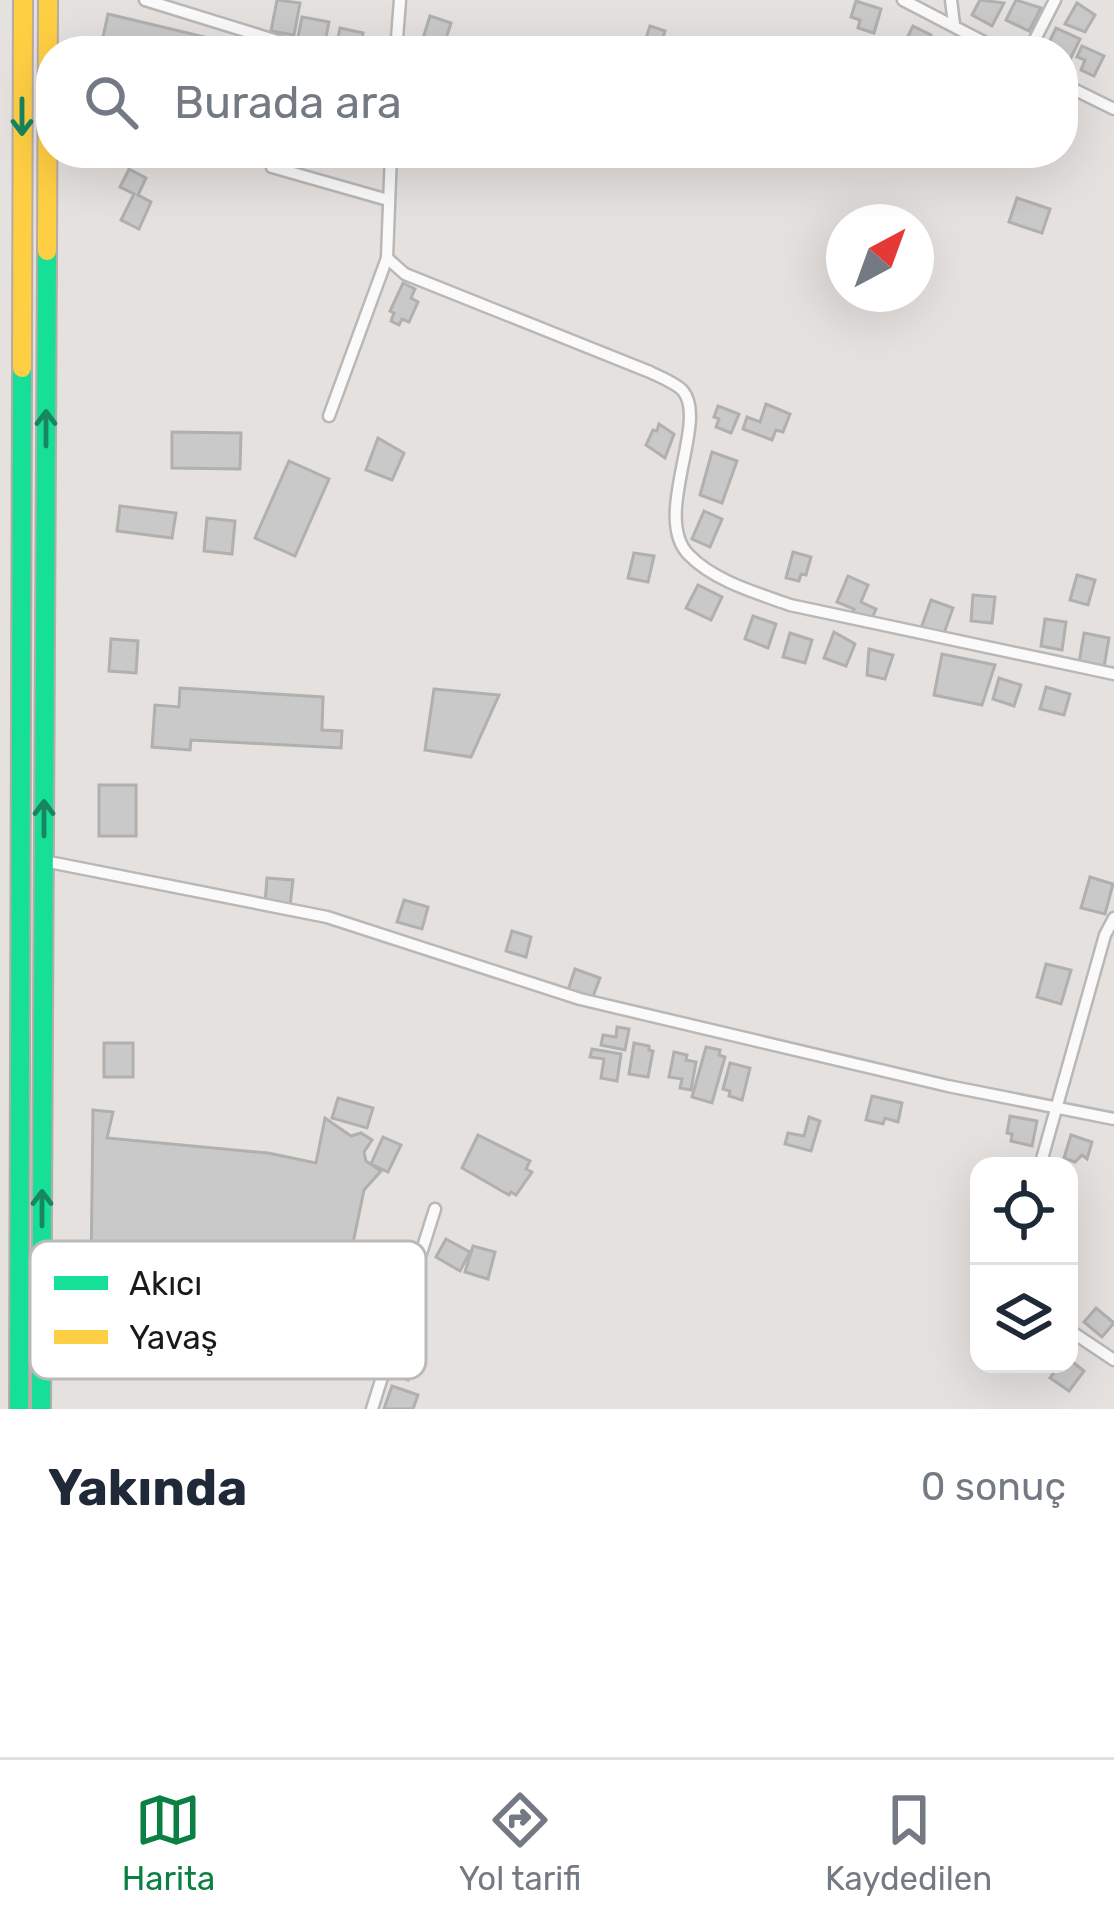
<!DOCTYPE html>
<html lang="tr">
<meta charset="utf-8">
<style>
body{margin:0;font-family:Rubik,sans-serif;background:#f6f6f7;color:#1f2937}
.controls{position:absolute;right:36px;bottom:36px;display:grid;overflow:hidden;border-radius:24px;box-shadow:0 12px 48px #0002}
.controls button{width:108px;height:108px;display:grid;place-items:center;padding:0;border:0;border-bottom:3px solid #e0e1e3;background:#fff;color:#1f2937;font:60px sans-serif}
.compass{position:absolute;left:826px;top:204px;width:108px;height:108px;border-radius:50%;background:#fff;box-shadow:0 12px 48px #0002;rotate:41deg}
.list{margin:0;padding:0;list-style:none}
h2{display:flex;justify-content:space-between;align-items:center;height:156px;margin:0;padding:0 48px;font-size:51px}
h2 small{font-size:39px;font-weight:400;color:#747a83}
.icon{flex:none;width:66px;height:66px;fill:none;stroke:currentColor;stroke-width:2;stroke-linecap:round;stroke-linejoin:round}
.map{position:relative;flex:none;width:1114px;height:1409px;overflow:hidden}
.search{position:absolute;background:#fff;box-shadow:0 12px 48px #0002;left:36px;right:36px;top:36px;height:132px;display:flex;align-items:center;gap:30px;box-sizing:border-box;padding:0 42px;border-radius:48px;color:#747a83;font-size:45px}
.sheet{height:348px;background:#fff}
nav{display:flex;justify-content:space-around;align-items:center;box-sizing:border-box;height:168px;border-top:3px solid #e0e1e3;background:#fff;font-size:33px;color:#747a83}
nav a{display:grid;justify-items:center;gap:6px}
nav .on{color:#0b8043}
.map>svg:first-child{display:block}
.building{fill:#cac9c9;stroke:#b0b0af;stroke-width:3}
.lines{fill:none;stroke-linecap:round;stroke-linejoin:round}
.street-casing{stroke:#bab8b6;stroke-width:15}
.fast-casing{stroke:#b6aba5;stroke-width:22}
.slow-casing{stroke:#b6aba5;stroke-width:22}
.street{stroke:#fbfafa;stroke-width:10}
.fast{stroke:#16e098;stroke-width:18}
.slow{stroke:#ffcf43;stroke-width:18}
.oneway{stroke:#18865f}
.key{fill:#fff;stroke:#bbbaba;stroke-width:3}
.key-label{font-size:33px;fill:#1b1919}
</style>
<div class="map">
<svg width="1114" height="1409" viewBox="0 0 1114 1409">
<rect width="100%" height="100%" fill="#e4e1df"/>
<g class="building">
<path d="M277 0 300 3 294 35 271 31Z"/>
<path d="M980 0 1004 3 992 26 972 15Z"/>
<path d="M1016 0 1041 8 1029 31 1006 20Z"/>
<path d="M856 1 881 9 874 33 858 28 860 20 851 17Z"/>
<path d="M1077 3 1095 15 1085 32 1065 24Z"/>
<path d="M108 14 230 43 228 51H100Z"/>
<path d="M430 16 451 23 442 51 420 48Z"/>
<path d="M302 17 329 22 325 42 298 37Z"/>
<path d="M650 26 665 31 659 51H642Z"/>
<path d="M913 26 931 35 923 51 903 46Z"/>
<path d="M340 28 363 33 360 51 336 48Z"/>
<path d="M1056 28 1080 39 1066 68 1063 51H1045Z"/>
<path d="M1082 46 1104 56 1094 76 1081 70 1085 60 1077 57Z"/>
<path d="M129 169 146 178 138 195 151 202 139 229 121 220 134 194 120 187Z"/>
<path d="M1017 198 1050 209 1042 233 1009 222Z"/>
<path d="M403 283 415 289 411 298 418 302 409 322 402 319 399 325 391 321 394 313 390 311Z"/>
<path d="M766 404 790 414 783 432 776 430 772 440 743 429 747 417 760 422Z"/>
<path d="M718 406 739 414 731 433 716 427 719 419 714 417Z"/>
<path d="M659 424 674 434 665 458 646 445 653 430 657 431Z"/>
<path d="M172 432 241 433 240 469 172 468Z"/>
<path d="M378 438 404 453 392 480 366 470Z"/>
<path d="M712 452 737 461 722 503 700 495Z"/>
<path d="M289 461 329 479 295 556 255 538Z"/>
<path d="M120 506 176 513 172 538 117 531Z"/>
<path d="M704 511 722 519 710 547 692 539Z"/>
<path d="M207 518 235 521 232 554 204 551Z"/>
<path d="M793 552 811 557 806 575 801 574 799 581 786 578Z"/>
<path d="M634 553 654 556 648 582 628 578Z"/>
<path d="M1077 575 1095 580 1088 605 1070 600Z"/>
<path d="M848 576 868 585 861 602 876 609 870 623 852 615 854 609 837 602Z"/>
<path d="M698 585 722 597 711 620 686 608Z"/>
<path d="M973 595 995 597 992 623 971 621Z"/>
<path d="M931 600 953 608 943 636 921 628Z"/>
<path d="M753 616 776 624 768 648 745 639Z"/>
<path d="M1045 619 1066 622 1062 650 1041 646Z"/>
<path d="M834 632 855 644 846 666 824 658Z"/>
<path d="M790 633 812 640 805 663 783 657Z"/>
<path d="M1084 633 1109 638 1104 667 1079 663Z"/>
<path d="M111 639 138 641 136 673 109 671Z"/>
<path d="M869 649 893 655 885 679 867 675Z"/>
<path d="M942 654 995 665 982 705 934 695Z"/>
<path d="M999 678 1021 685 1014 706 993 699Z"/>
<path d="M1046 687 1070 694 1064 715 1040 709Z"/>
<path d="M180 688 323 697 322 730 342 731 341 748 191 740 190 750 152 747 155 705 179 707Z"/>
<path d="M434 689 499 695 471 757 425 750Z"/>
<rect x="99" y="785" width="37" height="51"/>
<path d="M1090 877 1113 884 1105 914 1081 908Z"/>
<path d="M267 878 293 880 290 906 265 903Z"/>
<path d="M404 900 428 907 422 929 397 922Z"/>
<path d="M512 931 531 937 526 957 506 951Z"/>
<path d="M1046 964 1071 970 1061 1004 1037 997Z"/>
<path d="M575 969 600 978 592 999 568 990Z"/>
<path d="M617 1027 629 1029 625 1050 601 1045 603 1035 616 1037Z"/>
<rect x="104" y="1043" width="29" height="34"/>
<path d="M634 1043 649 1046V1050L653 1051 648 1077 629 1074Z"/>
<path d="M706 1047 720 1050 719 1055 725 1057 712 1103 692 1097Z"/>
<path d="M592 1049 621 1054 617 1081 601 1078 604 1059 590 1057Z"/>
<path d="M674 1052 687 1055 686 1060 696 1062 691 1090 680 1088 682 1079 669 1077Z"/>
<path d="M730 1063 750 1068 742 1100 729 1096 730 1091 723 1089Z"/>
<path d="M872 1096 902 1103 898 1122 885 1118 883 1124 866 1120Z"/>
<path d="M338 1098 373 1108 367 1128 332 1118Z"/>
<path d="M93 1110 113 1112 107 1138 268 1153 316 1163 325 1118 351 1136 361 1133 372 1140 364 1152 366 1161 381 1171 364 1190 338 1315 112 1267 110 1278 91 1274Z"/>
<path d="M1010 1116 1037 1121 1032 1146 1011 1141 1012 1134 1007 1133Z"/>
<path d="M809 1117 820 1121 811 1151 785 1144 788 1133 804 1136Z"/>
<path d="M478 1135 530 1161 526 1169 532 1172 516 1195 511 1192 509 1195 462 1168Z"/>
<path d="M1071 1135 1092 1142 1087 1159 1082 1155 1075 1162 1064 1158Z"/>
<path d="M383 1137 401 1145 388 1172 371 1164Z"/>
<path d="M446 1239 470 1252 460 1271 436 1257Z"/>
<path d="M473 1246 495 1252 488 1279 465 1272Z"/>
<path d="M1096 1308 1114 1323 1102 1337 1084 1322Z"/>
<path d="M406 1336 424 1344 408 1380 391 1372Z"/>
<path d="M1069 1359 1084 1371 1069 1391 1050 1378 1060 1364H1069Z"/>
<path d="M392 1386 418 1395 413 1409H384Z"/>
</g>
<g class="lines">
<g class="street-casing">
<g id="street">
<path d="M145 0 284 43"/>
<path d="M903 0 1001 51"/>
<path d="M951 0 954 24"/>
<path d="M283 51 284 43 334 51"/>
<path d="M396 51 400 0"/>
<path d="M1029 51 1055 0"/>
<path d="M1063 84 1114 109"/>
<path d="M273 153 272 167 388 200"/>
<path d="M391 153 387 258 405 274 650 372C660 377 676 383 683 391 709 422 651 517 689 555 714 581 757 593 790 605L1114 674"/>
<path d="M329 416 387 258"/>
<path d="M44 861 327 917 580 999 948 1086 1114 1119"/>
<path d="M1040 1166 1105 935 1114 918"/>
<path d="M1069 1330 1114 1360"/>
<path d="M372 1409 435 1209"/>
</g>
</g>
<g class="fast-casing">
<g id="fast">
<path d="M19 1409 22 368"/>
<path d="M41 1409 47 251"/>
</g>
</g>
<g class="slow-casing">
<g id="slow">
<path d="M47 251 48 0"/>
<path d="M22 368 23 0"/>
</g>
</g>
<use href="#street" class="street"/>
<use href="#fast" class="fast"/>
<use href="#slow" class="slow"/>
</g>
<defs><path id="oneway-shaft" d="M-6 0H5M1.5-3L5.5 0L1.5 3" fill="none" stroke-width="1.6" stroke-linecap="round" stroke-linejoin="round" transform="scale(3)"/></defs>
<g class="oneway">
<use href="#oneway-shaft" transform="translate(22 117) rotate(90)"/>
<use href="#oneway-shaft" transform="translate(46 428) rotate(-90)"/>
<use href="#oneway-shaft" transform="translate(44 818) rotate(-90)"/>
<use href="#oneway-shaft" transform="translate(42 1208) rotate(-90)"/>
</g>
<rect x="30" y="1241" width="396" height="138" rx="18" class="key"/>
<rect x="54" y="1276" width="54" height="14" fill="#16e098"/>
<rect x="54" y="1330" width="54" height="14" fill="#ffcf43"/>
<g class="key-label">
<text x="129" y="1295">Akıcı</text>
<text x="129" y="1349">Yavaş</text>
</g>
</svg>
<div class="controls">
<button><svg class="icon" aria-label="locate" viewBox="0 0 24 24"><circle cx="12" cy="12" r="6"/><path d="M12 2v4M12 18v4M2 12h4M18 12h4"/></svg></button>
<button><svg class="icon" aria-label="layers" viewBox="0 0 24 24"><path d="M12 4l9 5-9 5-9-5zM3 14l9 5 9-5"/></svg></button>
</div>
<svg class="compass" viewBox="-18 -18 36 36"><path d="M0-13l5 13h-10z" fill="#e53935"/><path d="M0 13l5-13h-10z" fill="#747a83"/></svg>
<div class="search"><svg class="icon" aria-label="search" viewBox="0 0 24 24"><circle cx="10" cy="10" r="6"/><path d="M15 15l6 6"/></svg>Burada ara</div>
</div>
<section class="sheet">
<h2>Yakında<small>0 sonuç</small></h2>
<ul class="list">
</ul>
</section>
<nav>
<a class="on"><svg class="icon" aria-label="map" viewBox="0 0 24 24"><path d="M3 6l6-2 6 2 6-2v14l-6 2-6-2-6 2zM9 4v14M15 6v14"/></svg>Harita</a>
<a><svg class="icon" aria-label="directions" viewBox="0 0 24 24"><path d="M12 3l9 9-9 9-9-9zM9 14v-3h6M13 9l2 2-2 2"/></svg>Yol tarifi</a>
<a><svg class="icon" aria-label="saved" viewBox="0 0 24 24"><path d="M7 4h10v16l-5-4-5 4z"/></svg>Kaydedilen</a>
</nav>
